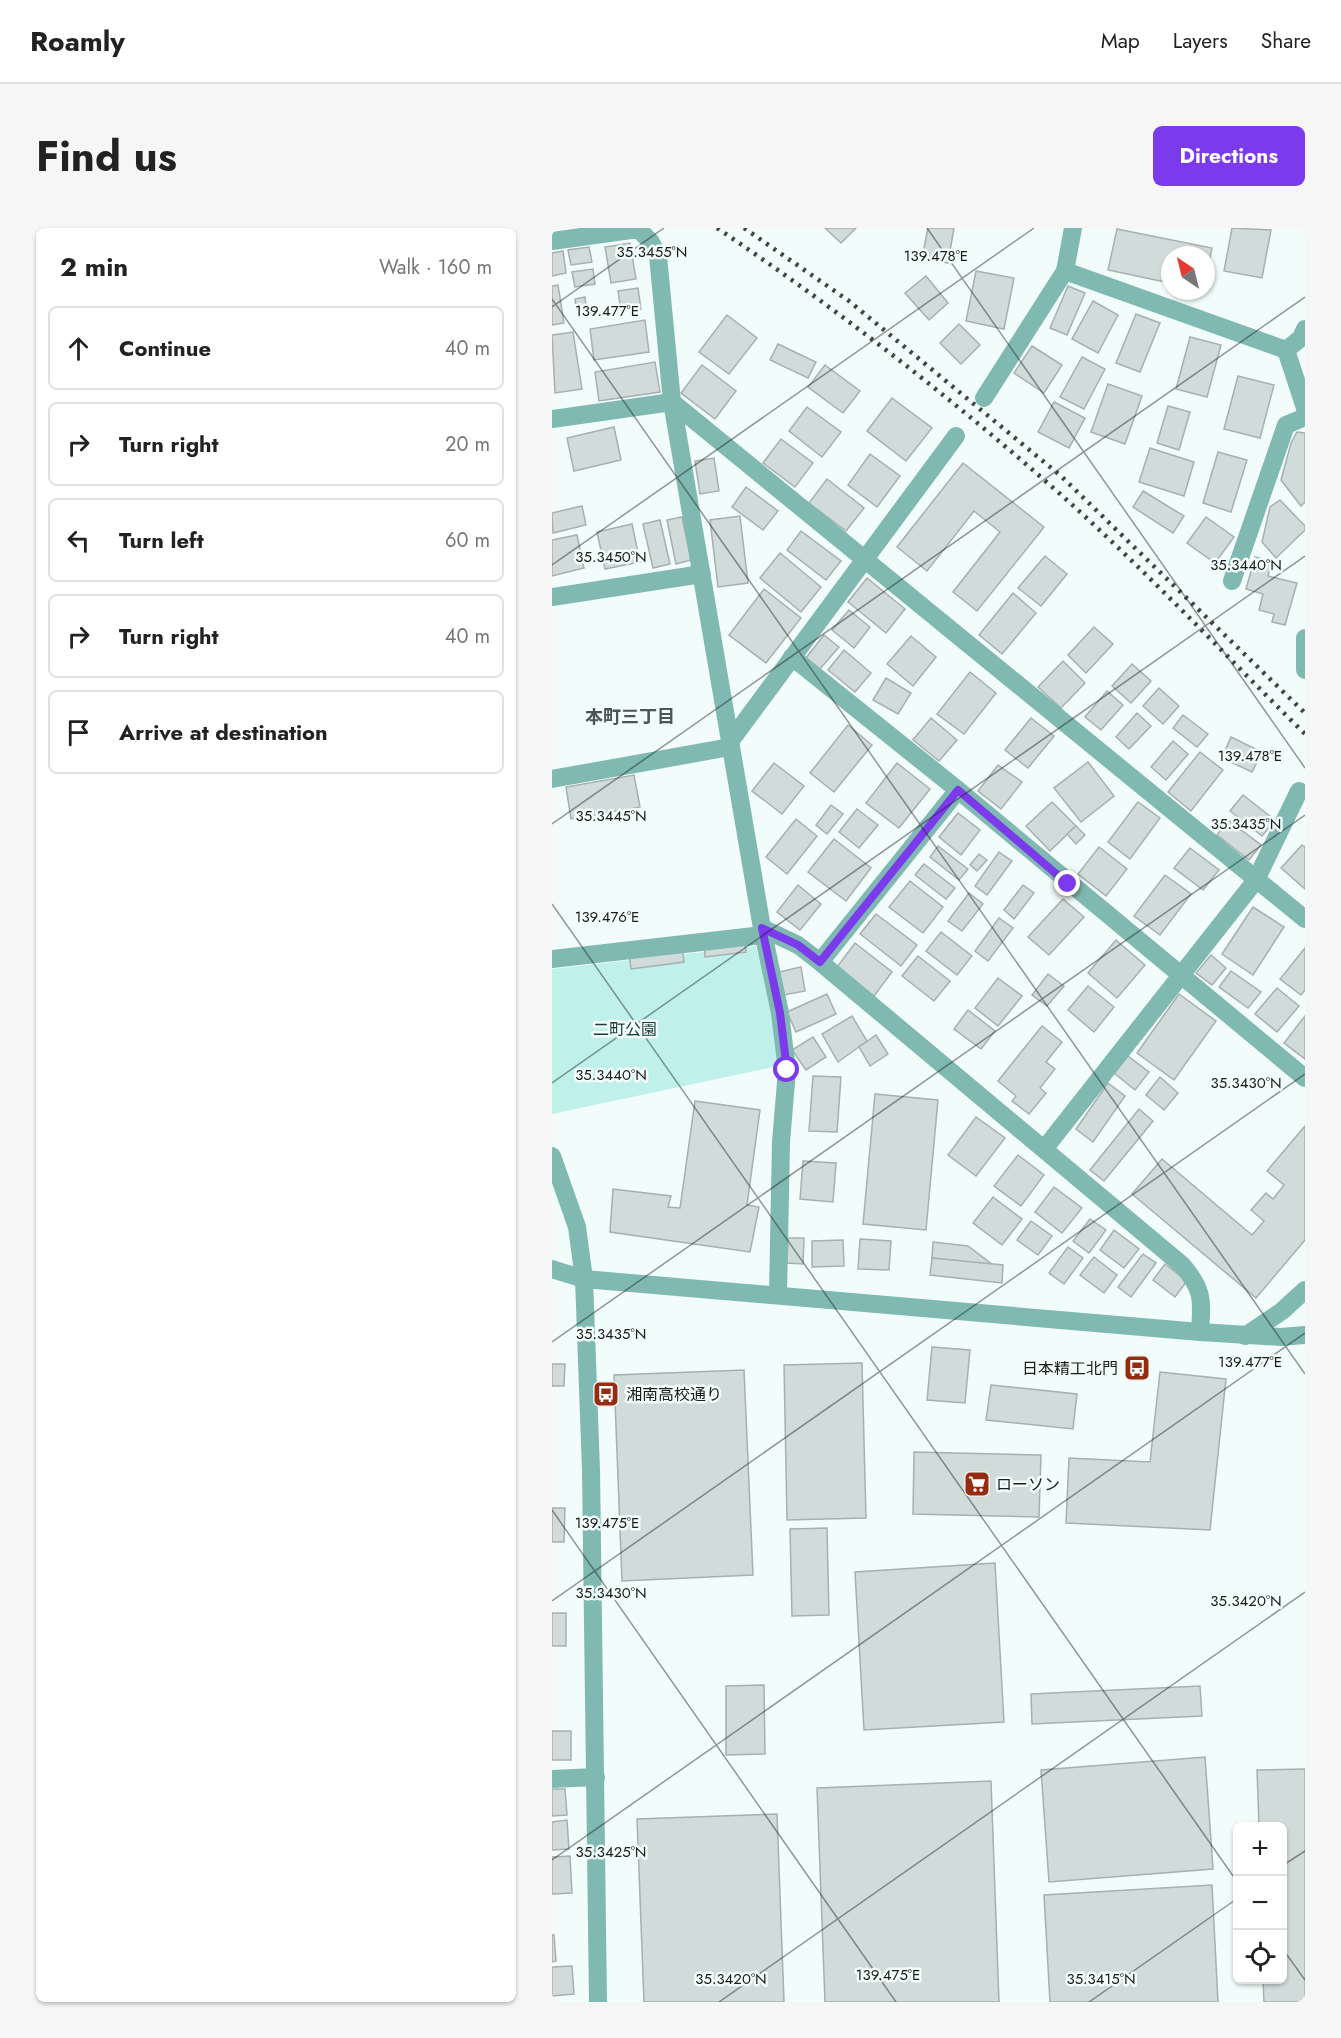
<!DOCTYPE html>
<meta charset="utf-8">
<style>
body{margin:0;font-family:Jost,"Noto Sans JP",sans-serif;background:#f6f6f6;color:#222}
.controls{position:absolute;right:18px;bottom:18px;display:grid;overflow:hidden;border-radius:9px;box-shadow:0 2px 4px #0004}
.controls button{width:54px;height:54px;display:grid;place-items:center;padding:0;border:0;border-bottom:2px solid #e0e0e0;background:#fff;color:#222;font:30px sans-serif}
.compass{position:absolute;left:609px;top:18px;width:54px;height:54px;border-radius:50%;background:#fff;box-shadow:0 2px 4px #0004;rotate:325deg}
.stop{position:absolute;width:18px;height:18px;margin:-14px;border:4px solid #7c3aed;border-radius:50%;background:#fff}
.stop.end{background:#7c3aed;border-color:#fff;box-shadow:0 2px 6px #0008}
.list{margin:0;padding:0;list-style:none}
h2{display:flex;justify-content:space-between;align-items:center;height:78px;margin:0;padding:0 24px;font-size:26px}
h2 small{font-size:20px;font-weight:400;color:#767676}
.list li{display:grid;grid-template-columns:39px 1fr auto;gap:18px;align-items:center;box-sizing:border-box;height:84px;margin:0 12px 12px;padding:0 12px;border:2px solid #e0e0e0;border-radius:9px}
.list b{display:block;font-size:22px;white-space:nowrap}
.list em{font-size:20px;font-style:normal;color:#767676}
.icon{flex:none;width:33px;height:33px;fill:none;stroke:currentColor;stroke-width:2;stroke-linecap:round;stroke-linejoin:round}
.map{position:relative;flex:none;width:753px;height:1774px;overflow:hidden;border-radius:9px}
header{display:flex;align-items:center;gap:36px;box-sizing:border-box;height:84px;padding:0 30px;background:#fff;border-bottom:2px solid #e0e0e0}
header strong{font-size:28px}
nav{display:flex;gap:33px;margin-inline-start:auto;font-size:21px}
.intro{display:flex;align-items:center;justify-content:space-between;box-sizing:border-box;height:144px;padding:0 36px}
h1{margin:0;font-size:42px}
.button{padding:15px 27px;border-radius:9px;background:#7c3aed;color:#fff;font-size:21px;font-weight:700}
main{display:flex;gap:36px;padding:0 36px}
aside{flex:1;background:#fff;border-radius:9px;box-shadow:0 2px 4px #0004}
.map>svg:first-child{display:block}
.green{fill:#bff1ea}
.building{fill:#d1dbda;stroke:#a6b0ae;stroke-width:1.5}
.lines{fill:none;stroke-linecap:round;stroke-linejoin:round}
.minor{stroke:#7fb9b1;stroke-width:18}
.rail{stroke:#414644;stroke-width:4.5;stroke-dasharray:3 6;stroke-linecap:butt}
.route{stroke:#7c3aed;stroke-width:8}
.ticks{fill:none;stroke:#191d1c;stroke-width:1.5;stroke-opacity:0.45}
.labels{text-anchor:middle;dominant-baseline:central;stroke-width:5;stroke-linejoin:round;paint-order:stroke}
.park-label{font-size:16px;fill:#173b37;stroke:#f2fcfa}
.poi-label{font-size:16px;fill:#191d1c;stroke:#f2fcfa;text-anchor:start}
.neighbourhood-label{font-size:18px;font-weight:bold;fill:#4c5554;stroke:#f2fcfa}
.ticks-label{font-size:15px;text-anchor:middle;fill:#191d1c;stroke:#f2fcfa;stroke-width:5;stroke-linejoin:round;paint-order:stroke}
</style>
<header>
<strong>Roamly</strong>
<nav><a>Map</a><a>Layers</a><a>Share</a></nav>
</header>
<div class="intro"><h1>Find us</h1><a class="button">Directions</a></div>
<main>
<aside>
<h2>2 min<small>Walk · 160 m</small></h2>
<ul class="list">
<li><svg class="icon" aria-label="ahead" viewBox="0 0 24 24"><path d="M12 20V5M6 11l6-6 6 6"/></svg><div><b>Continue</b></div><em>40 m</em></li>
<li><svg class="icon" aria-label="right" viewBox="0 0 24 24"><path d="M7 20v-9h11M14 6l5 5-5 5"/></svg><div><b>Turn right</b></div><em>20 m</em></li>
<li><svg class="icon" aria-label="left" viewBox="0 0 24 24"><path d="M17 20v-9H6M10 6l-5 5 5 5"/></svg><div><b>Turn left</b></div><em>60 m</em></li>
<li><svg class="icon" aria-label="right" viewBox="0 0 24 24"><path d="M7 20v-9h11M14 6l5 5-5 5"/></svg><div><b>Turn right</b></div><em>40 m</em></li>
<li><svg class="icon" aria-label="arrive" viewBox="0 0 24 24"><path d="M6 21V4h12l-3 4 3 4H6"/></svg><div><b>Arrive at destination</b></div></li>
</ul>
</aside>
<div class="map">
<svg width="753" height="1774" viewBox="0 0 753 1774">
<rect width="100%" height="100%" fill="#f2fcfa"/>
<path class="green" d="M204 718 220 786 226 838 0 886V741Z"/>
<g class="building">
<path d="M273 0H304L289 15Z"/>
<path d="M376 0H402L396 35 370 30Z"/>
<path d="M680 0 719 2 710 50 672 43Z"/>
<path d="M565 1 660 20 654 50V27H618V55L556 42Z"/>
<path d="M78 15 84 51 59 55 53 19Z"/>
<path d="M37 19 40 34 19 37 16 22Z"/>
<path d="M11 23 14 45 0 48V25Z"/>
<path d="M41 41 43 56 23 59 20 44Z"/>
<path d="M424 43 462 50 452 101 414 93Z"/>
<path d="M374 48 396 75 377 92 353 65Z"/>
<path d="M6 57 12 95 0 97V58Z"/>
<path d="M516 58 533 65 515 107 498 100Z"/>
<path d="M86 60 89 81 69 83 66 63Z"/>
<path d="M33 69 34 77 24 78 23 71Z"/>
<path d="M541 73 566 87 546 125 520 111Z"/>
<path d="M584 86 608 95 588 144 564 135Z"/>
<path d="M175 87 205 110 177 146 147 124Z"/>
<path d="M93 92 97 124 42 132 38 101Z"/>
<path d="M407 96 428 117 409 136 388 115Z"/>
<path d="M21 104 30 161 3 165 0 107Z"/>
<path d="M638 109 669 117 655 169 624 161Z"/>
<path d="M226 116 264 134 256 150 218 132Z"/>
<path d="M480 118 510 137 492 165 462 145Z"/>
<path d="M530 129 553 141 532 181 508 169Z"/>
<path d="M103 134 108 164 47 173 43 144Z"/>
<path d="M150 137 184 163 163 191 129 165Z"/>
<path d="M273 137 308 163 291 185 256 159Z"/>
<path d="M686 148 722 157 708 210 672 201Z"/>
<path d="M556 156 590 168 573 216 539 204Z"/>
<path d="M340 170 380 200 354 233 315 203Z"/>
<path d="M502 174 533 190 517 220 486 204Z"/>
<path d="M616 178 638 184 627 222 605 215Z"/>
<path d="M255 179 289 204 270 229 237 203Z"/>
<path d="M62 199 69 232 22 243 15 210Z"/>
<path d="M745 204 753 205V274L749 278 729 252 739 215Z"/>
<path d="M229 211 261 235 243 259 211 235Z"/>
<path d="M598 220 642 234 632 268 587 254Z"/>
<path d="M666 224 695 232 679 284 651 275Z"/>
<path d="M318 226 348 248 325 279 296 257Z"/>
<path d="M162 230 167 263 148 266 143 233Z"/>
<path d="M411 235 492 299 425 383 401 364 448 304 422 283 375 343 345 319Z"/>
<path d="M275 251 312 280 294 303 257 275Z"/>
<path d="M194 259 226 283 211 302 180 279Z"/>
<path d="M591 263 632 288 621 305 581 279Z"/>
<path d="M728 272 753 298V302L724 330 710 314 718 279Z"/>
<path d="M30 278 34 297 1 305 0 285Z"/>
<path d="M188 288 196 355 166 359 158 292Z"/>
<path d="M130 289 139 332 124 336 115 292Z"/>
<path d="M654 289 682 309 663 335 635 315Z"/>
<path d="M108 292 118 336 101 340 91 296Z"/>
<path d="M80 296 88 334 53 341 45 304Z"/>
<path d="M249 303 289 333 274 352 235 322Z"/>
<path d="M25 307 32 340 0 348V312Z"/>
<path d="M228 325 269 359 249 384 208 350Z"/>
<path d="M493 328 515 346 489 378 466 360Z"/>
<path d="M703 329 720 333 716 348 745 355 733 397 720 394 722 386 707 382 711 366 694 361Z"/>
<path d="M315 350 353 381 334 405 296 374Z"/>
<path d="M212 361 249 390 214 435 177 407Z"/>
<path d="M461 365 484 385 450 426 427 407Z"/>
<path d="M297 382 318 399 302 420 280 402Z"/>
<path d="M542 399 561 416 534 445 516 427Z"/>
<path d="M272 407 287 419 267 442 253 431Z"/>
<path d="M359 408 384 429 361 458 335 436Z"/>
<path d="M292 422 319 445 303 464 276 442Z"/>
<path d="M511 433 533 455 509 480 486 459Z"/>
<path d="M580 436 599 453 579 475 560 458Z"/>
<path d="M418 444 444 465 412 506 385 486Z"/>
<path d="M334 450 359 465 346 486 321 472Z"/>
<path d="M607 460 627 478 611 496 591 478Z"/>
<path d="M555 463 571 477 549 502 533 489Z"/>
<path d="M585 485 599 498 577 521 564 509Z"/>
<path d="M631 487 656 506 645 519 621 500Z"/>
<path d="M379 490 405 512 387 533 361 512Z"/>
<path d="M479 490 502 508 476 540 453 522Z"/>
<path d="M296 497 320 517 282 564 258 545Z"/>
<path d="M679 509 710 524 700 544 670 530Z"/>
<path d="M621 513 636 526 614 552 599 539Z"/>
<path d="M648 524 671 542 639 583 616 564Z"/>
<path d="M536 534 562 568 529 594 502 560Z"/>
<path d="M222 535 252 558 230 586 200 563Z"/>
<path d="M345 535 378 561 347 600 314 575Z"/>
<path d="M446 537 470 554 449 581 426 563Z"/>
<path d="M82 547 88 579 19 591 14 559Z"/>
<path d="M691 567 723 592 710 608 678 583Z"/>
<path d="M500 574 524 598 498 623 474 598Z"/>
<path d="M586 574 608 590 578 631 556 614Z"/>
<path d="M279 577 291 586 275 606 264 597Z"/>
<path d="M305 581 326 597 307 620 287 604Z"/>
<path d="M406 585 428 602 409 627 387 609Z"/>
<path d="M244 591 265 608 235 646 214 629Z"/>
<path d="M676 592 709 617 697 632 665 607Z"/>
<path d="M524 598 533 607 524 616 515 606Z"/>
<path d="M282 611 319 640 294 673 256 644Z"/>
<path d="M750 617 753 619V661L729 640Z"/>
<path d="M386 618 416 641 407 652 378 629Z"/>
<path d="M547 619 575 641 554 668 526 646Z"/>
<path d="M638 620 667 642 651 662 622 640Z"/>
<path d="M447 624 460 633 435 667 423 658Z"/>
<path d="M427 626 435 632 425 643 418 637Z"/>
<path d="M372 636 403 660 394 671 363 647Z"/>
<path d="M613 647 639 666 608 707 582 688Z"/>
<path d="M358 653 391 679 371 705 337 679Z"/>
<path d="M246 657 269 676 248 702 225 684Z"/>
<path d="M471 657 482 665 462 691 452 682Z"/>
<path d="M417 665 431 676 410 703 396 693Z"/>
<path d="M511 671 532 689 497 727 476 709Z"/>
<path d="M701 679 732 699 701 747 670 726Z"/>
<path d="M324 686 365 717 349 738 308 706Z"/>
<path d="M447 690 461 700 436 733 423 723Z"/>
<path d="M389 704 420 728 405 747 374 723Z"/>
<path d="M192 710 194 724 153 729 152 715Z"/>
<path d="M564 712 593 737 565 770 536 745Z"/>
<path d="M303 715 340 744 322 768 285 739Z"/>
<path d="M130 720 132 734 79 741 77 726Z"/>
<path d="M753 720V762L749 767 728 751Z"/>
<path d="M659 727 674 740 660 757 644 745Z"/>
<path d="M366 728 398 753 382 773 350 748Z"/>
<path d="M249 739 253 763 232 767 227 744Z"/>
<path d="M679 743 709 764 696 780 667 759Z"/>
<path d="M496 746 512 758 495 778 480 767Z"/>
<path d="M446 750 470 768 446 798 423 780Z"/>
<path d="M536 758 562 779 542 804 516 782Z"/>
<path d="M725 760 747 778 725 804 703 786Z"/>
<path d="M275 766 284 786 244 804 235 784Z"/>
<path d="M627 766 664 793 622 852 585 825Z"/>
<path d="M416 782 443 803 429 821 402 801Z"/>
<path d="M300 788 315 813 286 834 270 806Z"/>
<path d="M753 788V831L732 815Z"/>
<path d="M490 798 510 814 494 834 503 841 488 860 494 865 477 886 460 873 464 868 446 853Z"/>
<path d="M324 807 336 826 318 838 307 819Z"/>
<path d="M261 809 274 829 254 842 240 822Z"/>
<path d="M576 828 597 844 583 862 562 845Z"/>
<path d="M261 848 289 849 285 904 257 903Z"/>
<path d="M608 849 626 865 612 882 594 867Z"/>
<path d="M556 855 573 868 541 914 524 901Z"/>
<path d="M323 866 386 872 374 1002 311 996Z"/>
<path d="M143 873 208 882 195 977 207 979 198 1024 58 1004 61 961 119 968 116 979 128 980Z"/>
<path d="M587 881 601 893 552 953 538 942Z"/>
<path d="M424 889 453 910 424 948 396 927Z"/>
<path d="M753 898V1012L704 1070 580 966 610 931 700 1007 712 993 699 982 714 965 721 971 732 957 715 943Z"/>
<path d="M466 927 492 947 469 978 442 958Z"/>
<path d="M251 933 284 935 281 974 248 971Z"/>
<path d="M502 959 530 980 510 1005 483 984Z"/>
<path d="M441 969 470 991 450 1017 421 995Z"/>
<path d="M538 991 554 1002 537 1025 521 1013Z"/>
<path d="M479 993 500 1008 486 1027 465 1012Z"/>
<path d="M562 1002 587 1021 572 1040 548 1022Z"/>
<path d="M236 1010H252L251 1036 235 1035Z"/>
<path d="M308 1011 339 1013 337 1042 306 1041Z"/>
<path d="M291 1012 292 1038 260 1039V1013Z"/>
<path d="M381 1014 416 1018 441 1037 380 1030Z"/>
<path d="M516 1019 531 1030 512 1056 497 1045Z"/>
<path d="M591 1026 604 1035 579 1069 566 1059Z"/>
<path d="M542 1029 565 1047 552 1065 528 1047Z"/>
<path d="M380 1030 451 1037 450 1055 378 1047Z"/>
<path d="M613 1036 635 1053 623 1069 601 1052Z"/>
<path d="M380 1119 418 1122 413 1175 375 1172Z"/>
<path d="M310 1135 314 1290 235 1292 232 1137Z"/>
<path d="M0 1136H13L12 1158H0Z"/>
<path d="M192 1142 201 1347 70 1353 62 1147Z"/>
<path d="M608 1144 674 1151 658 1302 514 1295 517 1230 598 1234Z"/>
<path d="M439 1157 525 1166 521 1201 434 1192Z"/>
<path d="M362 1224 489 1227 487 1289 361 1286Z"/>
<path d="M0 1280H13L12 1314H0Z"/>
<path d="M275 1300 277 1387 240 1388 238 1301Z"/>
<path d="M443 1335 452 1494 312 1502 303 1344Z"/>
<rect x="0" y="1385" width="14" height="33"/>
<path d="M212 1457 213 1526 174 1527V1458Z"/>
<path d="M648 1458 650 1488 480 1496 479 1466Z"/>
<rect x="0" y="1503" width="19" height="29"/>
<path d="M653 1529 661 1641 497 1654 489 1542Z"/>
<path d="M753 1541V1774H712L711 1752H730V1598H707L705 1542Z"/>
<path d="M439 1553 447 1774H273L265 1560Z"/>
<path d="M0 1561H13L15 1587 0 1588Z"/>
<path d="M225 1586 232 1774H92L85 1591Z"/>
<path d="M15 1592 17 1621 0 1622V1594Z"/>
<path d="M18 1628 20 1665 0 1666V1629Z"/>
<path d="M660 1657 666 1774H498L492 1667Z"/>
<path d="M0 1707H2L4 1733 0 1734Z"/>
<path d="M20 1738 22 1766 0 1768V1739Z"/>
</g>
<g class="lines">
<g class="minor">
<path d="M0 13 86 1 99 14 106 28 120 174 210 700 228 785 235 842 229 914 226 1066"/>
<path d="M513 43 734 122 749 110 753 101"/>
<path d="M734 122 753 180"/>
<path d="M432 170 513 43 521 0"/>
<path d="M0 191 120 174 753 691"/>
<path d="M680 353 734 197 753 189"/>
<path d="M0 369 150 346"/>
<path d="M753 410V442"/>
<path d="M240 429 406 562 753 850"/>
<path d="M177 515 404 208"/>
<path d="M0 551 178 519"/>
<path d="M210 700 246 717 268 734 630 1037C652 1062 650 1073 648 1104"/>
<path d="M0 731 211 707"/>
<path d="M268 734 406 562"/>
<path d="M493 920 704 652 747 563"/>
<path d="M0 928 25 999 32 1051 39 1242 46 1774"/>
<path d="M0 1041 32 1051 648 1104 729 1109 753 1107"/>
<path d="M693 1108 730 1083 753 1062"/>
<path d="M0 1551 44 1549"/>
</g>
<g class="rail">
<path d="M165 0C288 83 405 174 516 273 598 347 675 429 753 506"/>
<path d="M192 0 297 73 509 248 753 485"/>
</g>
</g>
<g class="lines">
<path class="route" d="M235 842 228 785 210 700 246 717 268 734 406 562 516 656"/>
</g>
<path class="ticks" d="M375 0 753 540M0 71 753 1146M0 79 112 0M0 337 482 0M0 596 753 69M0 676 686 1655M0 855 753 328M0 1114 753 587M0 1282 344 1774M0 1373 753 846M0 1632 753 1105M730 1638 753 1623M730 1720 753 1752M167 1774 753 1364M537 1774 686 1670"/>
<defs>
<g id="bus-square" transform="scale(1.35)"><rect x="-9" y="-9" width="18" height="18" rx="4" fill="#942c11" stroke="#f2fcfa"/><path d="M-5-6H5V4H4V6H2V4H-2V6H-4V4H-5ZM-3.5-4V0h7V-4ZM-3.5 1.2v1.5H-2V1.2ZM2 1.2v1.5H3.5V1.2Z" fill="#fff"/></g>
<g id="supermarket-square" transform="scale(1.35)"><rect x="-9" y="-9" width="18" height="18" rx="4" fill="#942c11" stroke="#f2fcfa"/><path d="M-6-5.5h2.5l.6 2H6L4.5 2H-2.5L-4.4-4H-6ZM-1.5 3.2a1.3 1.3 0 1 0 .1 0ZM3 3.2a1.3 1.3 0 1 0 .1 0Z" fill="#fff"/></g>
</defs>
<g fill-rule="evenodd">
<use href="#bus-square" x="585" y="1140"/>
<use href="#bus-square" x="54" y="1166"/>
<use href="#supermarket-square" x="425" y="1256"/>
</g>
<g class="labels">
<g class="park-label">
<text x="73" y="801">二町公園</text>
</g>
<g class="poi-label">
<text x="566" y="1140" text-anchor="end">日本精工北門</text>
<text x="74" y="1166">湘南高校通り</text>
<text x="444" y="1256">ローソン</text>
</g>
<g class="neighbourhood-label">
<text x="78" y="489">本町三丁目</text>
</g>
</g>
<g class="ticks-label">
<text x="100" y="29">35.3455°N</text>
<text x="384" y="33">139.478°E</text>
<text x="55" y="88">139.477°E</text>
<text x="59" y="334">35.3450°N</text>
<text x="694" y="342">35.3440°N</text>
<text x="698" y="533">139.478°E</text>
<text x="59" y="593">35.3445°N</text>
<text x="694" y="601">35.3435°N</text>
<text x="55" y="694">139.476°E</text>
<text x="59" y="852">35.3440°N</text>
<text x="694" y="860">35.3430°N</text>
<text x="59" y="1111">35.3435°N</text>
<text x="698" y="1139">139.477°E</text>
<text x="55" y="1300">139.475°E</text>
<text x="59" y="1370">35.3430°N</text>
<text x="694" y="1378">35.3420°N</text>
<text x="59" y="1629">35.3425°N</text>
<text x="336" y="1752">139.475°E</text>
<text x="179" y="1756">35.3420°N</text>
<text x="549" y="1756">35.3415°N</text>
</g>
</svg>
<div class="controls">
<button>+</button>
<button>−</button>
<button><svg class="icon" aria-label="locate" viewBox="0 0 24 24"><circle cx="12" cy="12" r="6"/><path d="M12 2v4M12 18v4M2 12h4M18 12h4"/></svg></button>
</div>
<svg class="compass" viewBox="-18 -18 36 36"><path d="M0-13l5 13h-10z" fill="#e53935"/><path d="M0 13l5-13h-10z" fill="#767676"/></svg>
<div class="stop" style="left:235px;top:842px"></div>
<div class="stop end" style="left:516px;top:656px"></div>
</div>
</main>
